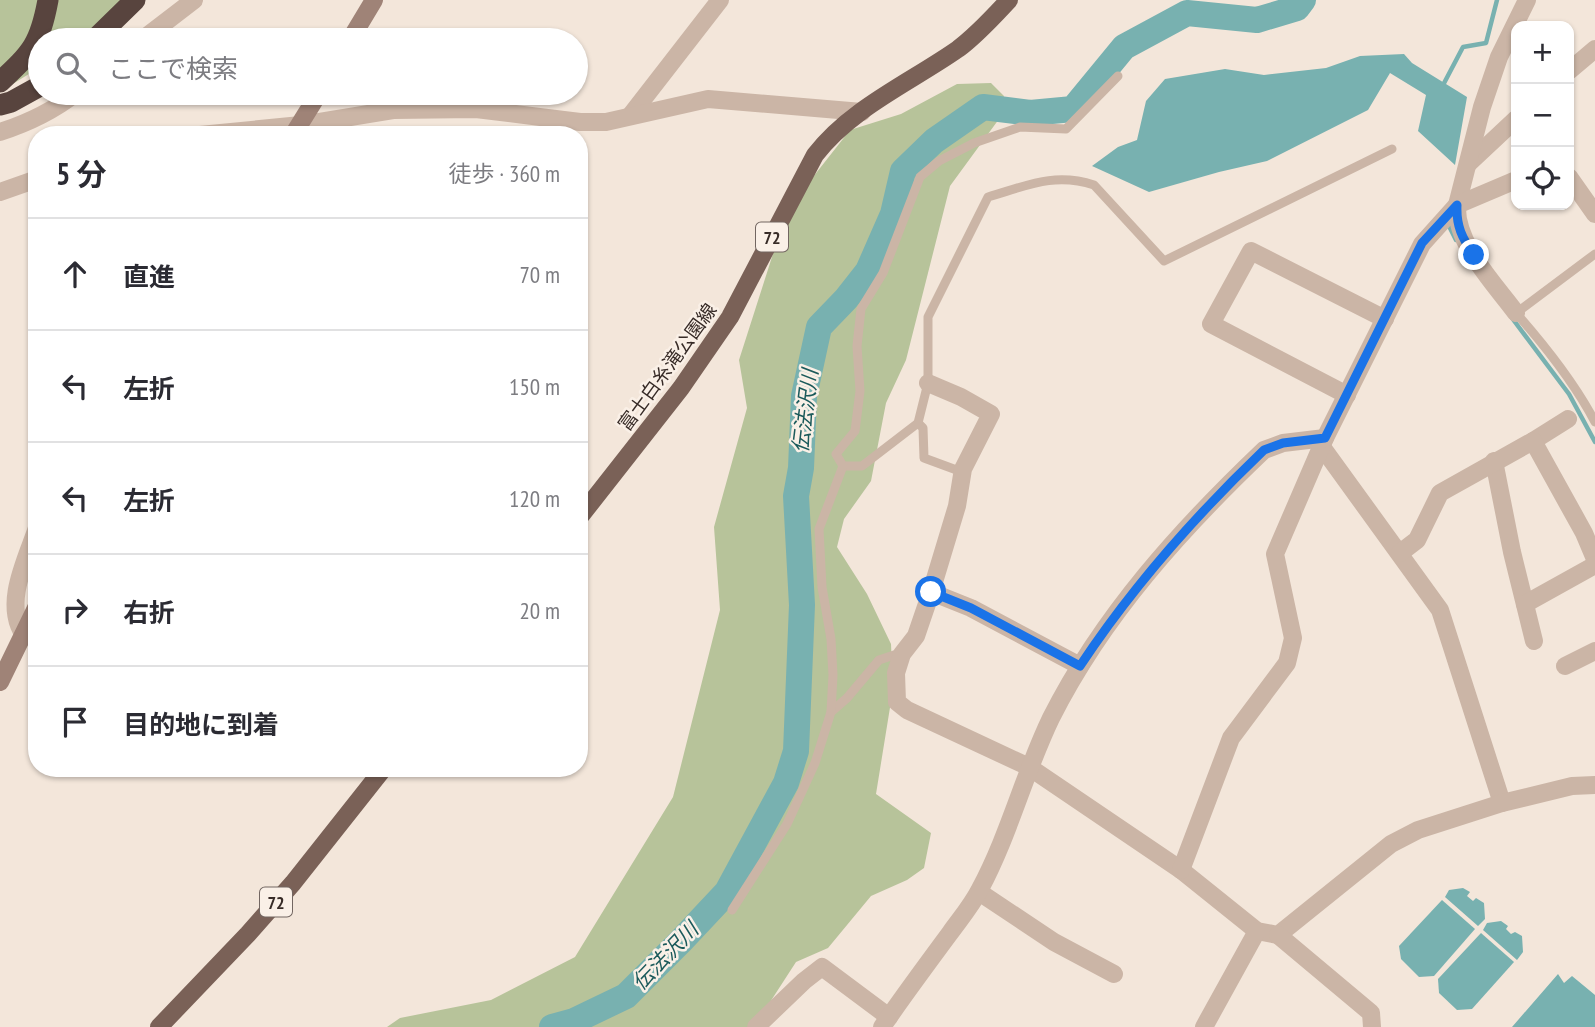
<!DOCTYPE html>
<html lang="ja">
<meta charset="utf-8">
<style>
body{margin:0;font-family:"PT Sans Narrow","Noto Sans JP",sans-serif;background:#f7f7f7;color:#2b2b33}
.controls{position:absolute;right:21px;top:21px;display:grid;overflow:hidden;border-radius:14px;box-shadow:0 2px 5px #0004}
.controls button{width:63px;height:63px;display:grid;place-items:center;padding:0;border:0;border-bottom:2px solid #e1e1e2;background:#fff;color:#2b2b33;font:35px sans-serif}
.stop{position:absolute;width:21px;height:21px;margin:-16px;border:5px solid #1a73e8;border-radius:50%;background:#fff}
.stop.end{background:#1a73e8;border-color:#fff;box-shadow:0 2px 7px #0008}
.list{margin:0;padding:0;list-style:none}
h2{display:flex;justify-content:space-between;align-items:center;height:91px;margin:0;padding:0 28px;font-size:30px}
h2 small{font-size:23px;font-weight:400;color:#7c7c81}
.list li{display:grid;grid-template-columns:46px 1fr auto;gap:21px;align-items:center;box-sizing:border-box;height:112px;padding:0 28px;border-top:2px solid #e1e1e2}
.list b{display:block;font-size:26px;white-space:nowrap}
.list em{font-size:23px;font-style:normal;color:#7c7c81}
.icon{flex:none;width:38px;height:38px;fill:none;stroke:currentColor;stroke-width:2;stroke-linecap:round;stroke-linejoin:round}
.map{position:relative;flex:none;width:1595px;height:1027px;overflow:hidden}
.search{position:absolute;background:#fff;box-shadow:0 2px 5px #0004;left:28px;top:28px;width:560px;height:77px;display:flex;align-items:center;gap:18px;box-sizing:border-box;padding:0 24px;border-radius:38px;color:#7c7c81;font-size:26px}
.panel{position:absolute;background:#fff;box-shadow:0 2px 5px #0004;left:28px;top:126px;width:560px;height:651px;border-radius:28px}
.map>svg:first-child{display:block}
.green{fill:#b7c39a}
.water{fill:#78b1b0}
.lines{fill:none;stroke-linecap:round;stroke-linejoin:round}
.stream{stroke:#78b1b0;stroke-width:4.5}
.river{stroke:#78b1b0;stroke-width:26}
.lane{stroke:#cbb5a6;stroke-width:9}
.street{stroke:#cbb5a6;stroke-width:18}
.secondary{stroke:#9f8377;stroke-width:18}
.primary{stroke:#7a6157;stroke-width:18}
.highway{stroke:#58443e;stroke-width:21}
.route{stroke:#1a73e8;stroke-width:9}
.labels{text-anchor:middle;dominant-baseline:central;stroke-width:5;stroke-linejoin:round;paint-order:stroke}
.shield{fill:#faf0e7;stroke:#726661;stroke-width:2}
.shield-label{font-size:18px;font-weight:bold;fill:#372b27}
.street-label{font-size:19px;fill:#372b27;stroke:#faf0e7}
.water-label{font-size:21px;font-style:italic;fill:#1b5a5b;stroke:#faf0e7}
</style>
<div class="map">
<svg width="1595" height="1027" viewBox="0 0 1595 1027">
<rect width="100%" height="100%" fill="#f3e6da"/>
<g class="green">
<path d="M0 0H122L79 40H40V67L0 92Z"/>
<path d="M991 83 1004 96 999 119 950 186 906 360 886 403 871 481 844 519 837 547 867 594 891 644 893 689 876 794 931 833 924 868 907 880 871 896 828 948 796 962 754 1027H387L400 1018 491 1000 575 957 673 797 720 610 714 527 747 408 739 360 787 210 850 130 901 114 957 84Z"/>
</g>
<g class="water">
<path d="M1404 54 1412 63 1467 97 1455 165 1418 131 1426 95 1390 73 1368 110 1267 161 1219 172 1149 192 1092 166 1118 147 1137 140 1146 101 1165 79 1225 69 1264 75 1326 68 1360 56Z"/>
<path d="M1463 888 1470 892 1467 896 1473 901 1476 898 1484 903 1485 919 1478 926 1445 897 1449 890Z"/>
<path d="M1442 900 1475 929 1434 976 1419 977 1401 959 1399 946Z"/>
<path d="M1501 921 1508 926 1506 929 1511 934 1515 932 1522 936 1523 952 1517 960 1483 930 1487 923Z"/>
<path d="M1481 933 1514 962 1472 1009 1457 1010 1439 993 1438 979Z"/>
<path d="M1558 974 1564 983 1572 976 1595 995V1027H1512Z"/>
</g>
<g class="lines">
<g class="stream">
<path d="M1442 87 1463 47 1486 43 1497 0"/>
<path d="M1449 226 1456 240"/>
<path d="M1512 318 1569 394 1595 442"/>
</g>
<path class="river" d="M552 1027 574 1021 626 996 681 941 727 892 786 783 796 751 802 605 796 496 801 468 804 396 819 327 846 299 868 271 893 214 903 171 934 141 983 107 1030 113 1073 109 1124 47 1187 13 1257 20 1297 8 1303 0"/>
<g class="lane">
<path d="M1595 254 1516 313C1546 347 1574 382 1595 422"/>
<path d="M918 423 923 428 924 458 962 472"/>
<path d="M843 466H862L918 423 928 383V317L988 197C1026 186 1054 172 1094 185L1164 261 1392 149"/>
<path d="M831 712 847 698 879 660 903 652"/>
<path d="M732 910 787 824 815 763 831 712 833 675 831 639 822 587 819 529 843 466 836 454 855 431 860 391 857 346 861 309 883 273 920 177 939 161 974 143 1020 127 1066 129 1118 76"/>
</g>
<g class="street">
<path d="M142 40 194 0"/>
<path d="M1569 71 1595 49"/>
<path d="M630 116 720 0"/>
<path d="M0 132C28 123 53 111 76 93"/>
<path d="M200 135 301 125 393 110 476 109 580 122H606L708 99 862 112"/>
<path d="M1469 163 1516 119"/>
<path d="M1569 177 1595 214"/>
<path d="M0 192 37 179"/>
<path d="M1516 313C1494 283 1455 244 1457 205L1482 107 1499 57 1527 0"/>
<path d="M928 383 961 397 991 414 963 469 957 506 931 592 971 608 1080 666"/>
<path d="M1347 395 1211 324 1251 251 1385 319"/>
<path d="M1533 441 1568 419"/>
<path d="M1322 447 1440 610 1502 803"/>
<path d="M1494 461 1512 552 1534 641"/>
<path d="M1400 553 1417 540 1440 493 1533 441 1584 533 1595 559"/>
<path d="M931 592 916 636 902 654 896 673 897 702 907 710 1029 767 1181 870 1257 931 1278 935 1391 844 1418 830 1502 803 1572 786 1595 785"/>
<path d="M1525 604 1595 565"/>
<path d="M24 635C3 604 26 560 37 528"/>
<path d="M1565 666 1595 651"/>
<path d="M1181 870 1231 738 1287 663 1293 638 1275 554 1325 438 1422 244 1457 205 1516 180"/>
<path d="M979 892 1054 942 1114 974"/>
<path d="M1278 935 1371 1013 1372 1027"/>
<path d="M756 1027 804 981 822 967 889 1017"/>
<path d="M882 1027C904 995 927 964 950 933 960 919 972 905 980 889 1009 835 1024 774 1051 718 1103 615 1181 529 1264 450L1283 443 1325 438"/>
<path d="M1204 1027 1257 931"/>
</g>
<g class="secondary">
<path d="M350 40 374 0"/>
<path d="M293 135 319 93"/>
<path d="M0 682 37 606"/>
</g>
<g class="primary">
<path d="M579 518 681 388 730 317 815 155C851 108 911 82 958 49 977 35 993 17 1009 0"/>
<path d="M159 1027 248 934 293 883 384 768"/>
</g>
<g class="highway">
<path d="M94 40 135 0"/>
<path d="M0 82C32 52 40 44 48 0"/>
<path d="M0 105 11 102 40 86"/>
</g>
</g>
<g class="lines">
<path class="route" d="M931 592 971 608 1080 666C1133 586 1195 516 1264 450L1283 443 1325 438 1422 243 1457 205C1456 226 1462 238 1474 255"/>
</g>
<g class="labels">
<g class="shield">
<rect x="756" y="222.5" width="32" height="29" rx="5"/>
<rect x="260" y="887.5" width="32" height="29" rx="5"/>
</g>
<g class="shield-label">
<text x="772" y="237">72</text>
<text x="276" y="902">72</text>
</g>
<g class="street-label">
<text transform="translate(667 367) rotate(-54)">富士白糸滝公園線</text>
</g>
<g class="water-label">
<text transform="translate(805 411) rotate(-83)">伝法沢川</text>
<text transform="translate(665 956) rotate(-46)">伝法沢川</text>
</g>
</g>
</svg>
<div class="controls">
<button>+</button>
<button>−</button>
<button><svg class="icon" aria-label="locate" viewBox="0 0 24 24"><circle cx="12" cy="12" r="6"/><path d="M12 2v4M12 18v4M2 12h4M18 12h4"/></svg></button>
</div>
<div class="stop" style="left:931px;top:592px"></div>
<div class="stop end" style="left:1474px;top:255px"></div>
<div class="search"><svg class="icon" aria-label="search" viewBox="0 0 24 24"><circle cx="10" cy="10" r="6"/><path d="M15 15l6 6"/></svg>ここで検索</div>
<section class="panel">
<h2>5 分<small>徒歩 · 360 m</small></h2>
<ul class="list">
<li><svg class="icon" aria-label="ahead" viewBox="0 0 24 24"><path d="M12 20V5M6 11l6-6 6 6"/></svg><div><b>直進</b></div><em>70 m</em></li>
<li><svg class="icon" aria-label="left" viewBox="0 0 24 24"><path d="M17 20v-9H6M10 6l-5 5 5 5"/></svg><div><b>左折</b></div><em>150 m</em></li>
<li><svg class="icon" aria-label="left" viewBox="0 0 24 24"><path d="M17 20v-9H6M10 6l-5 5 5 5"/></svg><div><b>左折</b></div><em>120 m</em></li>
<li><svg class="icon" aria-label="right" viewBox="0 0 24 24"><path d="M7 20v-9h11M14 6l5 5-5 5"/></svg><div><b>右折</b></div><em>20 m</em></li>
<li><svg class="icon" aria-label="arrive" viewBox="0 0 24 24"><path d="M6 21V4h12l-3 4 3 4H6"/></svg><div><b>目的地に到着</b></div></li>
</ul>
</section>
</div>
